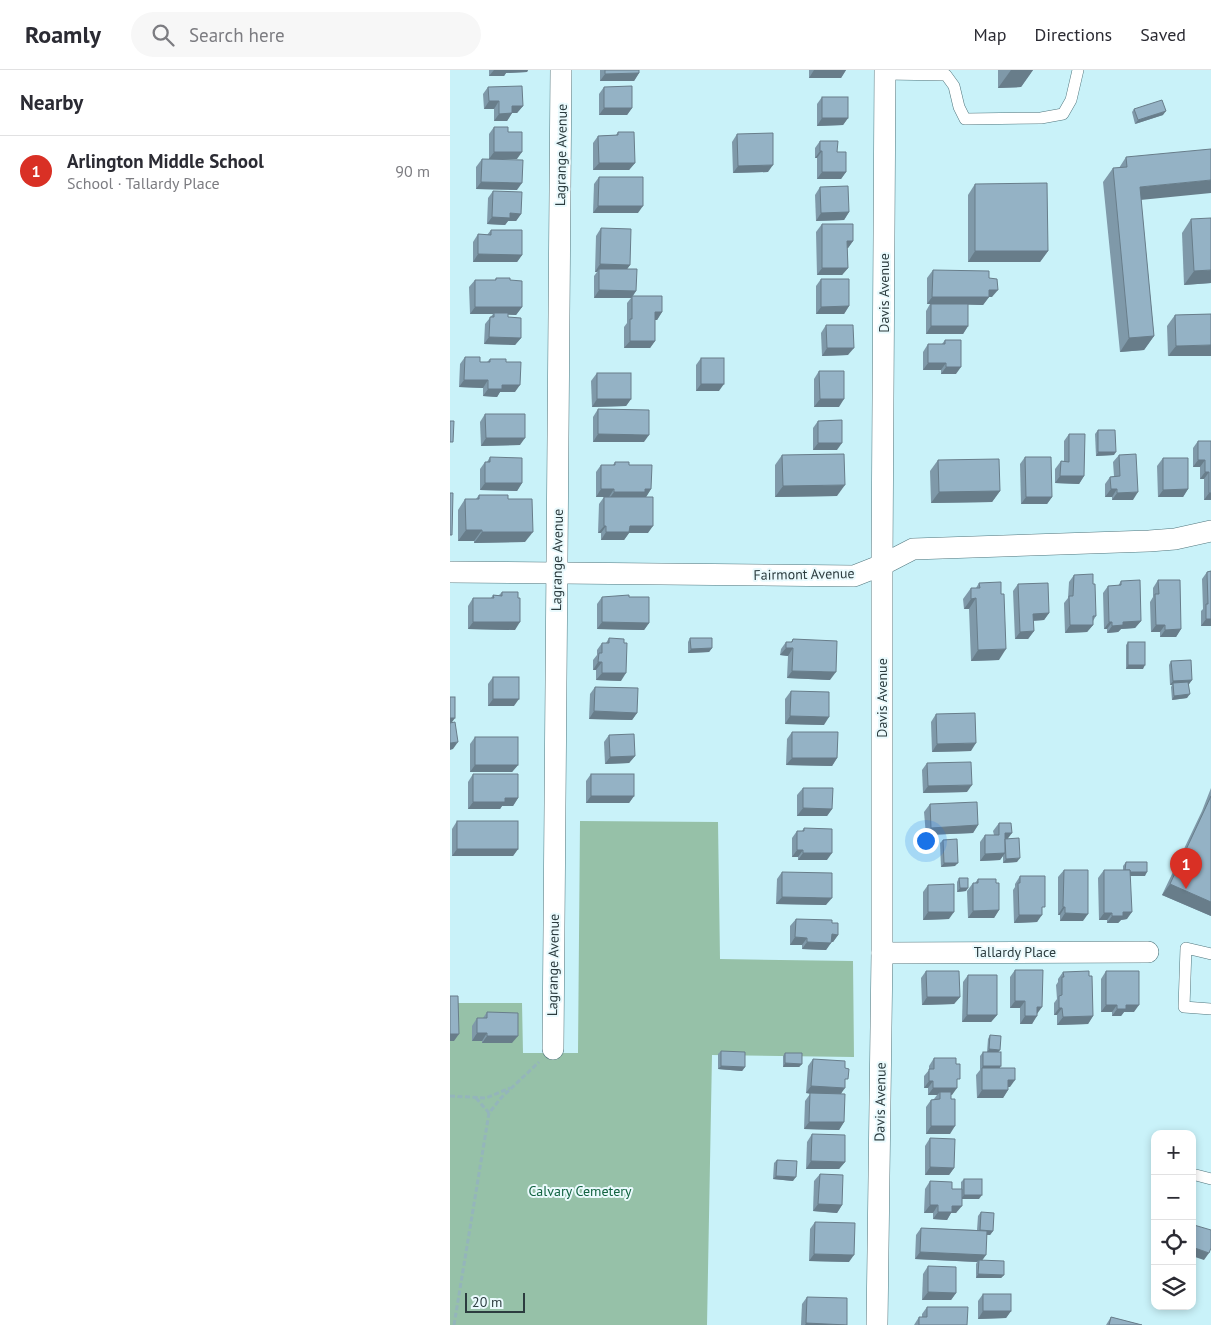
<!DOCTYPE html>
<meta charset="utf-8">
<style>
body{margin:0;font-family:"PT Sans",sans-serif;background:#f7f7f7;color:#2b2b33}
.controls{position:absolute;right:15px;bottom:15px;display:grid;overflow:hidden;border-radius:10px;box-shadow:0 2px 8px #0003}
.controls button{width:45px;height:45px;display:grid;place-items:center;padding:0;border:0;border-bottom:1px solid #e1e1e2;background:#fff;color:#2b2b33;font:25px sans-serif}
.scale{position:absolute;left:15px;bottom:12px;width:60px;box-sizing:border-box;padding-left:5px;border:2px solid #2c3c3f;border-top:0;font-size:14px;line-height:18px;white-space:nowrap;color:#2c3c3f;-webkit-text-stroke:4px #eafafd;paint-order:stroke}
.you{position:absolute;left:475px;top:770px;width:18px;height:18px;margin:-12px;border:4px solid #fff;border-radius:50%;background:#1a73e8;box-shadow:0 0 0 8px #1a73e833}
.badge{display:grid;place-items:center;width:32px;height:32px;border-radius:50%;background:#d93025;color:#fff;font-size:16px;font-weight:700}
.pin{position:absolute;translate:-50% -41px;filter:drop-shadow(0 1px 2px #0008)}
.pin::after{content:'';position:absolute;top:26px;width:18px;height:15px;background:inherit;clip-path:polygon(0 0,100% 0,50% 100%)}
.list{margin:0;padding:0;list-style:none}
h2{display:flex;justify-content:space-between;align-items:center;height:65px;margin:0;padding:0 20px;font-size:21px}
h2 small{font-size:16px;font-weight:400;color:#7c7c81}
.list li{display:grid;grid-template-columns:32px 1fr auto;gap:15px;align-items:center;box-sizing:border-box;height:70px;padding:0 20px;border-top:1px solid #e1e1e2}
.list b{display:block;font-size:19px;white-space:nowrap}
.list p{margin:0;font-size:16px;white-space:nowrap;color:#7c7c81}
.list em{font-size:16px;font-style:normal;color:#7c7c81}
.icon{flex:none;width:28px;height:28px;fill:none;stroke:currentColor;stroke-width:2;stroke-linecap:round;stroke-linejoin:round}
.map{position:relative;flex:none;width:761px;height:1255px;overflow:hidden}
header{display:flex;align-items:center;gap:30px;box-sizing:border-box;height:70px;padding:0 25px;background:#fff;border-bottom:1px solid #e1e1e2}
header strong{font-size:24px}
nav{display:flex;gap:28px;margin-inline-start:auto;font-size:18px}
.search{width:350px;height:45px;background:#f7f7f7;display:flex;align-items:center;gap:12px;box-sizing:border-box;padding:0 18px;border-radius:28px;color:#7c7c81;font-size:19px}
main{display:flex}
aside{flex:1;background:#fff}
.map>svg:first-child{display:block}
.green{fill:#96c1a8}
.lines{fill:none;stroke-linecap:round;stroke-linejoin:round}
.lane-casing{stroke:#51767d;stroke-width:12}
.street-casing{stroke:#51767d;stroke-width:22}
.path{stroke:#94b5bb;stroke-width:3;stroke-dasharray:5 2.5;stroke-linecap:butt}
.lane{stroke:#fff;stroke-width:11}
.street{stroke:#fff;stroke-width:21}
.wall{fill:#7f99a9}
.shaded-wall{fill:#687d8a}
.building{fill:#94b2c5;stroke:#687d8a}
.labels{text-anchor:middle;dominant-baseline:central;stroke-width:4;stroke-linejoin:round;paint-order:stroke}
.street-label{font-size:14px;fill:#2c3c3f;stroke:#eafafd}
.park-label{font-size:14px;fill:#136442;stroke:#eafafd}
</style>
<header>
<strong>Roamly</strong>
<div class="search"><svg class="icon" aria-label="search" viewBox="0 0 24 24"><circle cx="10" cy="10" r="6"/><path d="M15 15l6 6"/></svg>Search here</div>
<nav><a>Map</a><a>Directions</a><a>Saved</a></nav>
</header>
<main>
<aside>
<h2>Nearby<small></small></h2>
<ul class="list">
<li><span class="badge">1</span><div><b>Arlington Middle School</b><p>School · Tallardy Place</p></div><em>90 m</em></li>
</ul>
</aside>
<div class="map">
<svg width="761" height="1255" viewBox="0 0 761 1255">
<rect width="100%" height="100%" fill="#c9f2f9"/>
<path class="green" d="M130 751 268 752 270 889 403 891 404 987 262 985 257 1255H0V933H72L73 983H128Z"/>
<g class="lines">
<g class="lane-casing">
<g id="lane">
<path d="M435 4 496 5 504 16 509 37 515 49 591 48 613 44 621 30 628 0"/>
<path d="M761 884 736 878 734 937 761 939"/>
<path d="M742 1104 761 1109"/>
</g>
</g>
<g class="street-casing">
<g id="street">
<path d="M0 502 404 506 432 495 463 479 699 471 725 469 761 461"/>
<path d="M432 883 698 882"/>
<path d="M103 979 111 0"/>
<path d="M427 1255 432 883V495L435 0"/>
</g>
</g>
<g class="path">
<path d="M0 1026 36 1028 60 1018"/>
<path d="M26 1028 39 1043"/>
<path d="M4 1255 39 1043 51 1028 89 992"/>
</g>
<use href="#lane" class="lane"/>
<use href="#street" class="street"/>
</g>
<g class="wall">
<path d="M39 0H78L77 2 56 3 54 6H39Z"/>
<path d="M150 0H189V3L184 11H150Z"/>
<path d="M359 0H396L391 8H359Z"/>
<path d="M548 0H583L571 17 548 18Z"/>
<path d="M38 17 73 36 67 43H62L57 51H44V39H34L33 24Z"/>
<path d="M154 17 182 38 177 45H149V24Z"/>
<path d="M372 27 398 48 393 55 367 56V34Z"/>
<path d="M684 39 713 45 685 54 682 42Z"/>
<path d="M44 57 58 62 67 89H39V64Z"/>
<path d="M168 62 185 93 179 100H143V73L148 66 166 65Z"/>
<path d="M287 64 318 102 283 103 282 72Z"/>
<path d="M370 71 387 82 396 102 391 109H367V88H365V78Z"/>
<path d="M676 87 691 130 704 266 694 280 670 282 653 112 663 98H669Z"/>
<path d="M32 89 67 120 26 119V97Z"/>
<path d="M149 107 188 143H143L144 114Z"/>
<path d="M525 114 598 181 590 192H518V125Z"/>
<path d="M370 117 399 142 394 150 366 151 365 125Z"/>
<path d="M43 121 71 144 66 151H58L55 155 37 154 38 128Z"/>
<path d="M741 149 761 213 734 215 732 163Z"/>
<path d="M372 154 403 171 398 178H397L398 198 392 205H367L366 162Z"/>
<path d="M151 158 180 195 177 199 186 221 183 226 212 242 207 250H205V271L200 278H174V257L177 253V233L181 228H144V206L147 202H145L146 166Z"/>
<path d="M41 160 72 185 67 192H23V172L28 164 37 165Z"/>
<path d="M483 200 539 208 542 227H539L533 235 518 234V256L513 264H476V241L480 234H477V208Z"/>
<path d="M46 208 60 210 72 237 66 245 58 244V247L71 268 65 275 34 274 35 254 43 244H20L19 217 25 210H45Z"/>
<path d="M371 209 399 236 394 244H366V216Z"/>
<path d="M761 244 718 286 717 256 725 245Z"/>
<path d="M376 255 398 285 372 286 371 263Z"/>
<path d="M495 270 506 304H491V300H473V282L478 274H492Z"/>
<path d="M15 287 30 292H37L40 289 56 292 65 322H50L47 327 33 326V318L9 317 10 294Z"/>
<path d="M251 288 269 321H246V295Z"/>
<path d="M369 301 389 337H364V309Z"/>
<path d="M147 303 181 329 176 336 142 337 141 311Z"/>
<path d="M148 339 194 372H143V347Z"/>
<path d="M35 344 70 375 31 376 30 352Z"/>
<path d="M368 351 387 380H363V358Z"/>
<path d="M648 360 664 385 646 386 645 364Z"/>
<path d="M619 364 634 406 629 414 605 413V399L611 391H614V371Z"/>
<path d="M748 371H761V430H754V409H750V397H743V378Z"/>
<path d="M332 385 387 426 325 427V395Z"/>
<path d="M669 385 683 430H662V427H655V414L660 407 664 406 663 392Z"/>
<path d="M40 387 72 413 67 421 30 420V399L35 392H37Z"/>
<path d="M575 387 602 427 597 434H571L570 394Z"/>
<path d="M713 388 738 419 733 427H708L707 396Z"/>
<path d="M488 390 550 421 542 432 481 433 480 401Z"/>
<path d="M165 392 179 395 201 419 196 427 198 463H179L174 470H151V463H148L149 434 154 427H146V402L151 395H163Z"/>
<path d="M29 425 58 429 75 472 24 473V471H8V440L15 429H26Z"/>
<path d="M757 502 761 556H751V541L753 539 752 509Z"/>
<path d="M624 505 643 514 646 546 643 551V555L637 562 615 563 614 533 618 528 619 512Z"/>
<path d="M708 510 731 559 726 567H710V562H701L700 532 703 527V518Z"/>
<path d="M671 511 691 551 685 558 671 559 668 562 657 563V559H654L653 523 658 516H668Z"/>
<path d="M529 513 549 590 521 591 519 539H514L513 529 521 518H526Z"/>
<path d="M568 514 599 543 594 550 583 551 584 561 578 569H565L563 521Z"/>
<path d="M52 522 68 528 65 560 18 559V536L23 528H41L43 525H49Z"/>
<path d="M152 527H179L199 553 194 560 147 559V534Z"/>
<path d="M159 568 171 611 146 610V600H143V590L147 585V580L152 573H156Z"/>
<path d="M240 568 262 578 259 582 238 583V572Z"/>
<path d="M343 569 380 610 337 608 338 586 330 585 331 579 336 572H341Z"/>
<path d="M678 572 693 599H676V575Z"/>
<path d="M721 591 742 610 739 614 737 628 722 630 721 617 722 615H720L719 595Z"/>
<path d="M43 607 64 636H38V614Z"/>
<path d="M145 617 187 643 182 650 139 649 140 624Z"/>
<path d="M341 621 374 655 335 654V629Z"/>
<path d="M486 644 521 681 482 682 481 652Z"/>
<path d="M342 662 387 688 382 696 336 695 337 669Z"/>
<path d="M159 665 185 686 179 693 155 694 154 672Z"/>
<path d="M25 667 68 695 62 702H20V674Z"/>
<path d="M477 693 517 722 473 723 472 700Z"/>
<path d="M23 704 68 728 63 736H52L50 739H18V712Z"/>
<path d="M141 704 184 726 179 733H136V711Z"/>
<path d="M353 718 382 739 377 746H347V725Z"/>
<path d="M761 718V846L712 825 752 741Z"/>
<path d="M480 734 528 755 523 763 476 765 474 742Z"/>
<path d="M7 751 68 779 63 786H2V759Z"/>
<path d="M549 753 558 769 567 792 553 793V786L550 790 530 791V772L535 765H544L543 761Z"/>
<path d="M354 758 377 790H348V787H342V768L347 761H352Z"/>
<path d="M493 770 505 796 491 797 490 773Z"/>
<path d="M676 792 695 806H680L677 849 671 850 668 853H657V850H649L648 808 654 800H673V796Z"/>
<path d="M614 800 633 851H610V845H608V807Z"/>
<path d="M332 802 376 835 326 834 327 809Z"/>
<path d="M570 806 592 842 587 852 564 853 563 820 565 817V814Z"/>
<path d="M509 808 516 821 507 822V812Z"/>
<path d="M528 809 549 840 544 848H518L517 821 523 813H525Z"/>
<path d="M478 815 499 849 473 850V822Z"/>
<path d="M346 849 382 853 388 865 383 872H381L376 880 352 879V875H340V856Z"/>
<path d="M565 900 587 944 582 954H570V938H560V907Z"/>
<path d="M476 901 510 927 504 934 472 935 471 908Z"/>
<path d="M656 901 684 942H674L671 946H662V942H651V909Z"/>
<path d="M613 902 643 946 638 954 607 955V945H604V933L607 929 606 915 608 912V909Z"/>
<path d="M518 905 547 945 541 952H512L513 912Z"/>
<path d="M37 942 62 973H32V971H22V956L27 948H33Z"/>
<path d="M540 965 548 982 550 998 560 1017H558V1020L553 1028H527L526 1005 530 1000V986L533 982H537L538 969Z"/>
<path d="M271 981 295 997 292 1001 268 999V984Z"/>
<path d="M335 983 352 994 349 997H333V986Z"/>
<path d="M484 988 507 1014 501 1025 500 1064H476V1037L481 1030 484 1029 487 1025H478V1018H474V1006L479 1000V996Z"/>
<path d="M363 989 395 1014 391 1024 394 1052 389 1060 354 1059 355 1031 360 1024 356 1023 358 996Z"/>
<path d="M362 1064 395 1092 389 1099H356L357 1072Z"/>
<path d="M480 1068 504 1098 499 1105H475V1076Z"/>
<path d="M327 1090 343 1111 323 1109 324 1093Z"/>
<path d="M370 1104 392 1135 387 1143 363 1141 364 1111Z"/>
<path d="M514 1109 529 1129H512L506 1143H501L497 1150 483 1149V1143H474L475 1119 480 1111 502 1119H511V1112Z"/>
<path d="M531 1142 543 1161 540 1165H537L532 1190 554 1205 551 1208H526V1194L527 1192 465 1189 466 1165 471 1158 527 1160 528 1146Z"/>
<path d="M365 1152 399 1192 359 1191 360 1159Z"/>
<path d="M478 1196 506 1223 501 1230H472L473 1204Z"/>
<path d="M533 1224 561 1241 556 1248 528 1249V1231Z"/>
<path d="M357 1227 396 1255H351L352 1234Z"/>
<path d="M477 1237 517 1255H464L469 1247H472V1244Z"/>
<path d="M661 1247 692 1255H656Z"/>
</g>
<g class="shaded-wall">
<path d="M44 0H78L77 2 56 3 54 6H39Z"/>
<path d="M364 0H396L391 8H359Z"/>
<path d="M561 0H583L571 17 548 18Z"/>
<path d="M189 3 184 11H150L155 4Z"/>
<path d="M39 31H49L44 39H34Z"/>
<path d="M62 36H73L67 43H62L57 51H44L49 44Z"/>
<path d="M154 38H182L177 45H149Z"/>
<path d="M716 41 713 45 685 54 688 50Z"/>
<path d="M372 48H398L393 55 367 56Z"/>
<path d="M370 81H372L367 88H365Z"/>
<path d="M44 82H72L67 89H39Z"/>
<path d="M149 93H185L179 100H143Z"/>
<path d="M323 95 318 102 283 103 288 96Z"/>
<path d="M372 102H396L391 109H367Z"/>
<path d="M761 110V123L680 131 690 117Z"/>
<path d="M31 112 72 113 67 120 26 119Z"/>
<path d="M148 136H193L188 143H143Z"/>
<path d="M399 142 394 150 366 151 371 143Z"/>
<path d="M60 143 71 144 66 151H58L55 155 37 154 42 147Z"/>
<path d="M397 171H403L398 178 392 179Z"/>
<path d="M525 181H598L590 192H518Z"/>
<path d="M28 184 72 185 67 192H23Z"/>
<path d="M150 194 180 195 175 202 149 199 147 202H145Z"/>
<path d="M372 198H398L392 205H367Z"/>
<path d="M761 200V213L734 215 744 201Z"/>
<path d="M149 220 186 221 181 228H144Z"/>
<path d="M539 220H548L542 227H533Z"/>
<path d="M482 227H539L533 235 477 234Z"/>
<path d="M399 236 394 244H366L371 237Z"/>
<path d="M25 237H72L66 245 44 244V243L43 244H20Z"/>
<path d="M205 242H212L207 250H200Z"/>
<path d="M481 256H518L513 264H476Z"/>
<path d="M704 266 694 280 670 282 679 268Z"/>
<path d="M39 267 71 268 65 275 34 274Z"/>
<path d="M180 271H205L200 278H174Z"/>
<path d="M761 275V286H718L726 276Z"/>
<path d="M377 278H404L398 285 372 286Z"/>
<path d="M478 293H496L491 300H473Z"/>
<path d="M496 297H511L506 304H491Z"/>
<path d="M14 310H38L33 318 9 317Z"/>
<path d="M251 314H274L269 321H246Z"/>
<path d="M52 315H70L65 322H50L47 327 33 326 38 319Z"/>
<path d="M147 329H181L176 336 142 337Z"/>
<path d="M370 329H394L389 337H364Z"/>
<path d="M148 364 199 365 194 372H143Z"/>
<path d="M36 368H75L70 375 31 376Z"/>
<path d="M368 373H392L387 380H363Z"/>
<path d="M648 382H666L664 385 646 386Z"/>
<path d="M748 390H755L750 397H743Z"/>
<path d="M755 402H759L754 409H750Z"/>
<path d="M610 406H634L629 414 605 413Z"/>
<path d="M35 413H72L67 421 30 420Z"/>
<path d="M395 415 387 426 325 427 333 416Z"/>
<path d="M151 419H164L159 427H146Z"/>
<path d="M195 419H201L196 427 159 429 164 422Z"/>
<path d="M661 419H667L662 427H655Z"/>
<path d="M738 419 733 427H708L713 420Z"/>
<path d="M550 421 542 432 481 433 489 422Z"/>
<path d="M688 422 683 430H662L667 423Z"/>
<path d="M759 423H761V430H754Z"/>
<path d="M576 427H602L597 434H571Z"/>
<path d="M154 456H156L151 463H148Z"/>
<path d="M180 456H203L198 463H179L174 470H151L156 462Z"/>
<path d="M16 460H32L24 471H8Z"/>
<path d="M32 462H83L75 472 24 473Z"/>
<path d="M526 528 519 539H514L521 529Z"/>
<path d="M599 543 594 550 577 551 583 544Z"/>
<path d="M756 549H761V556H751Z"/>
<path d="M691 551 685 558 671 559 668 562 657 563 662 556 673 552Z"/>
<path d="M23 552H70L65 560 18 559Z"/>
<path d="M152 552 199 553 194 560 147 559Z"/>
<path d="M659 552H662L657 559H654Z"/>
<path d="M620 555H643L637 562 615 563Z"/>
<path d="M706 555H715L710 562H701Z"/>
<path d="M731 559 726 567H710L715 560Z"/>
<path d="M584 561 578 569H565L570 562Z"/>
<path d="M262 578 259 582 238 583 241 579Z"/>
<path d="M336 578H343L338 586 330 585Z"/>
<path d="M556 579 549 590 521 591 528 580Z"/>
<path d="M148 592H152L146 600H143Z"/>
<path d="M678 595H695L693 599H676Z"/>
<path d="M342 601 386 602 380 610 337 608Z"/>
<path d="M152 603H176L171 611 146 610Z"/>
<path d="M742 610 739 614 723 615V613L722 615H720L723 611Z"/>
<path d="M740 624 737 628 722 630 724 626Z"/>
<path d="M43 629H69L64 636H38Z"/>
<path d="M144 641 187 643 182 650 139 649Z"/>
<path d="M340 646 379 647 374 655 335 654Z"/>
<path d="M0 648H5L0 655Z"/>
<path d="M8 672 3 679 0 680V673Z"/>
<path d="M526 673 521 681 482 682 487 674Z"/>
<path d="M185 686 179 693 155 694 160 687Z"/>
<path d="M342 688H387L382 696 336 695Z"/>
<path d="M25 695H68L62 702H20Z"/>
<path d="M522 715 517 722 473 723 478 716Z"/>
<path d="M141 726H184L179 733H136Z"/>
<path d="M55 728H68L63 736H52L50 739H18L23 732Z"/>
<path d="M353 738 382 739 377 746H347Z"/>
<path d="M528 755 523 763 476 765 481 758Z"/>
<path d="M555 763H562L556 771H555Z"/>
<path d="M7 779H68L63 786H2Z"/>
<path d="M347 780H353L348 787H342Z"/>
<path d="M353 783H382L377 790H348Z"/>
<path d="M555 783 550 790 530 791 535 784Z"/>
<path d="M570 788 567 792 553 793 556 789Z"/>
<path d="M494 793H508L505 796 491 797Z"/>
<path d="M675 802H697L695 806H673Z"/>
<path d="M720 814 761 832V846L712 825Z"/>
<path d="M510 818H518L516 821 507 822Z"/>
<path d="M332 827 382 828 376 835 326 834Z"/>
<path d="M613 837H615L610 845H608Z"/>
<path d="M549 840 544 848H518L523 841Z"/>
<path d="M478 842H504L499 849 473 850Z"/>
<path d="M673 842H682L677 849 671 850 668 853H657L662 846Z"/>
<path d="M615 843 638 844 633 851H610Z"/>
<path d="M654 843H662L657 850H649Z"/>
<path d="M569 845H592L587 852 564 853Z"/>
<path d="M382 864 388 865 383 872H376Z"/>
<path d="M345 867 357 868 352 875H340Z"/>
<path d="M357 872 381 873 376 880 352 879Z"/>
<path d="M477 927H510L504 934 472 935Z"/>
<path d="M565 931H575L570 938H560Z"/>
<path d="M656 935H667L662 942H651Z"/>
<path d="M676 935H689L684 942H674L671 946H662L667 939Z"/>
<path d="M587 937H592L587 944Z"/>
<path d="M609 938H612L607 945H604Z"/>
<path d="M517 945H547L541 952H512Z"/>
<path d="M575 946H587L582 954H570Z"/>
<path d="M643 946 638 954 607 955 613 947Z"/>
<path d="M27 963H37L32 971H22Z"/>
<path d="M0 964H9L4 971H0Z"/>
<path d="M37 966H68L62 973H32Z"/>
<path d="M539 979 550 980 547 984 537 983Z"/>
<path d="M335 993 352 994 349 997H333Z"/>
<path d="M271 996 295 997 292 1001 268 999Z"/>
<path d="M533 996H551L548 1000 532 998Z"/>
<path d="M558 1010H565L560 1017H553Z"/>
<path d="M479 1011H483L478 1018H474Z"/>
<path d="M361 1016 395 1018 390 1025 356 1023Z"/>
<path d="M483 1018H507L502 1025 490 1022 487 1025H478Z"/>
<path d="M532 1020H558L553 1028H527Z"/>
<path d="M359 1052H394L389 1060 354 1059Z"/>
<path d="M481 1056H505L500 1064H476Z"/>
<path d="M361 1091 395 1092 389 1099H356Z"/>
<path d="M480 1097 504 1098 499 1105H475Z"/>
<path d="M326 1106 346 1107 343 1111 323 1109Z"/>
<path d="M514 1125H532L529 1129H511Z"/>
<path d="M368 1134 392 1135 387 1143 363 1141Z"/>
<path d="M480 1135H488L483 1143H474Z"/>
<path d="M502 1136H512L506 1143H501L497 1150 483 1149 488 1142Z"/>
<path d="M530 1161H543L540 1165 527 1164Z"/>
<path d="M742 1177 759 1183 754 1190 742 1186Z"/>
<path d="M470 1182 536 1185 531 1192 529 1190 527 1192 465 1189Z"/>
<path d="M364 1184 404 1185 399 1192 359 1191Z"/>
<path d="M528 1204 554 1205 551 1208H526Z"/>
<path d="M478 1222 506 1223 501 1230H472Z"/>
<path d="M533 1241H561L556 1248 528 1249Z"/>
<path d="M356 1253 396 1255H355Z"/>
</g>
<g class="building">
<path d="M155 0H189V3L155 4Z"/>
<path d="M72 16 73 36H62V43L49 44V31H39L38 17Z"/>
<path d="M182 16V38H154V17Z"/>
<rect x="372" y="27" width="26" height="21"/>
<path d="M712 30 716 41 688 50 684 39Z"/>
<path d="M44 57H58V62H72V82H44Z"/>
<path d="M168 62H184L185 93H149L148 66 168 65Z"/>
<path d="M323 63V95L288 96 287 64Z"/>
<path d="M370 71H388L387 82H396V102H372V81H370Z"/>
<path d="M761 79V110L690 117 704 266 679 268 663 98 677 97 676 87Z"/>
<path d="M32 89 73 90 72 113 31 112Z"/>
<path d="M149 107H193V136H148Z"/>
<path d="M597 113 598 181H525V114Z"/>
<path d="M398 116 399 142 371 143 370 117Z"/>
<path d="M43 121 72 122 71 144 60 143V148L42 147Z"/>
<path d="M761 148V200L744 201 741 149Z"/>
<path d="M372 154H403V171H397L398 198H372Z"/>
<path d="M151 158 181 159 180 195 150 194Z"/>
<path d="M41 160H72V185L28 184V164L41 165Z"/>
<path d="M149 199H187L186 221 149 220Z"/>
<path d="M483 200 539 201V208L547 209 548 220H539V227H482Z"/>
<path d="M46 208H60V210L72 211V237H25V210H46Z"/>
<path d="M371 209H399V236L371 237Z"/>
<path d="M182 226H212V242H205V271H180V249H182Z"/>
<rect x="481" y="234" width="37" height="22"/>
<path d="M44 243H58V247L71 248V268L39 267 40 247H44Z"/>
<path d="M761 244V275L726 276 725 245Z"/>
<path d="M376 255H403L404 278H377Z"/>
<path d="M495 270H511V297H496V293H478V274H495Z"/>
<path d="M15 287H30V292H40V289H56V292H71L70 315H52V319H38V310H14Z"/>
<rect x="251" y="288" width="23" height="26"/>
<path d="M369 301H394V329H370Z"/>
<rect x="147" y="303" width="34" height="26"/>
<path d="M148 339 199 340V365L148 364Z"/>
<path d="M35 344H75V368H36Z"/>
<path d="M392 350V373H368V351Z"/>
<path d="M0 351H4L3 372H0Z"/>
<path d="M648 360H665L666 382H648Z"/>
<path d="M619 364H635L634 406H610L611 391 619 392Z"/>
<path d="M748 371H761V423H759V402H755V390H748Z"/>
<path d="M394 384 395 415 333 416 332 385Z"/>
<path d="M686 384 688 422 667 423V419H661L660 407 670 406 669 385Z"/>
<path d="M40 387 72 388V413H35V392H40Z"/>
<path d="M575 387H601L602 427H576Z"/>
<path d="M713 388H738V419L713 420Z"/>
<path d="M549 389 550 421 489 422 488 390Z"/>
<path d="M165 392H179V395H202L201 419H195V422H164V419H151V395H165Z"/>
<path d="M0 423H3L2 465H0Z"/>
<path d="M29 425H58V429H82L83 462H32V460H16L15 429H29Z"/>
<path d="M154 427H203V456H180L179 462H156V456H154Z"/>
<path d="M761 501V549H756V534H758L757 502Z"/>
<path d="M643 504V514H645L646 546H643V555H620L619 526H623L624 505Z"/>
<path d="M690 510 691 551 673 552V555L662 556V552H659L658 516 671 515V511Z"/>
<path d="M708 510H730L731 559 715 560V555H706L705 524H709Z"/>
<path d="M551 512V524H554L556 579 528 580 526 528 521 529V518H530L529 513Z"/>
<path d="M598 513 599 543 583 544 584 561 570 562 568 514Z"/>
<path d="M52 522H68V528H70V552H23V528H44L43 525 52 526Z"/>
<path d="M179 525V527H199V553L152 552V527Z"/>
<path d="M159 568 174 569V573H177L176 603H152V592H148L149 583H152V573H159Z"/>
<path d="M240 568H262V578L241 579Z"/>
<path d="M343 569 387 571 386 602 342 601 343 578H336V572H342Z"/>
<rect x="678" y="572" width="17" height="23"/>
<path d="M741 590 742 610 723 611 721 591Z"/>
<rect x="43" y="607" width="26" height="22"/>
<path d="M738 612 740 624 724 626 723 613Z"/>
<path d="M145 617 188 618 187 643 144 641Z"/>
<path d="M341 621 379 622V647L340 646Z"/>
<rect x="0" y="627" width="5" height="21"/>
<path d="M525 643 526 673 487 674 486 644Z"/>
<path d="M5 652 8 672 0 673V653Z"/>
<path d="M342 662H388L387 688H342Z"/>
<path d="M184 664 185 686 160 687 159 665Z"/>
<rect x="25" y="667" width="43" height="28"/>
<path d="M521 692 522 715 478 716 477 693Z"/>
<path d="M23 704H68V728H55V732H23Z"/>
<rect x="141" y="704" width="43" height="22"/>
<path d="M353 718H383L382 739 353 738Z"/>
<path d="M761 726V832L720 814Z"/>
<path d="M527 732 528 755 481 758 480 734Z"/>
<rect x="7" y="751" width="61" height="28"/>
<path d="M549 753H561L562 763H555V783L535 784V765H549Z"/>
<path d="M354 758 382 759V783H353V780H347V761H354Z"/>
<path d="M569 768 570 788 556 789 555 769Z"/>
<path d="M507 769 508 793H494L493 770Z"/>
<path d="M676 792H697V802H680V800H675Z"/>
<path d="M614 800H638V844L615 843V837H613Z"/>
<path d="M654 800H680L682 842H673V846H662V843H654Z"/>
<path d="M332 802 382 803V828L332 827Z"/>
<path d="M570 806H595V837H592V845H569L568 813H570Z"/>
<path d="M509 808H518V818H510Z"/>
<path d="M528 809H546V813H549V840L523 841V813H528Z"/>
<path d="M504 814V842H478V815Z"/>
<path d="M346 849 382 850V853H388V865L382 864 381 873 357 872V868L345 867Z"/>
<path d="M565 900H593L592 937H587V946H575V931H565Z"/>
<path d="M476 901H509L510 927H477Z"/>
<path d="M639 901V906H642L643 946 613 947 612 938H609V926L612 925V907H614L613 902Z"/>
<path d="M656 901H689V935H676V939H667V935H656Z"/>
<path d="M518 905H547V945H517Z"/>
<path d="M0 926H8L9 964H0Z"/>
<path d="M37 942 68 943V966H37V963H27V948H37Z"/>
<path d="M540 965 551 966 550 980 539 979Z"/>
<path d="M271 981 295 982V997L271 996Z"/>
<rect x="533" y="982" width="18" height="14"/>
<path d="M335 983H352V994L335 993Z"/>
<path d="M484 988H506V994H510V1009H507V1018H483V1011H479V999H484Z"/>
<path d="M363 989 395 991V998L399 999 398 1009H395V1018L361 1016Z"/>
<path d="M532 998H565V1010H558V1020H532Z"/>
<path d="M490 1022H501V1029H505V1056H481V1030L490 1029Z"/>
<path d="M360 1023 395 1024 394 1052H359Z"/>
<path d="M362 1064 395 1065V1092L361 1091Z"/>
<path d="M480 1068 505 1069 504 1098 480 1097Z"/>
<path d="M327 1090 347 1091 346 1107 326 1106Z"/>
<path d="M370 1104 393 1105 392 1135 368 1134Z"/>
<rect x="514" y="1109" width="18" height="16"/>
<path d="M480 1111 502 1112V1119H512V1136H502V1142H488V1135H480Z"/>
<path d="M531 1142 544 1143 543 1161 530 1160Z"/>
<path d="M365 1152 405 1153 404 1185 364 1184Z"/>
<path d="M744 1155 761 1160V1178L759 1183 742 1177V1161Z"/>
<path d="M471 1158 537 1161 536 1185 470 1182Z"/>
<path d="M529 1190 554 1191V1205L528 1204Z"/>
<path d="M478 1196 506 1197V1223L478 1222Z"/>
<rect x="533" y="1224" width="28" height="17"/>
<path d="M357 1227 397 1228V1255L356 1253Z"/>
<path d="M477 1237H518L517 1255H469V1247H477Z"/>
<path d="M661 1247 692 1255H659Z"/>
</g>
<g class="labels">
<g class="street-label">
<text transform="translate(111 85) rotate(-89)">Lagrange Avenue</text>
<text transform="translate(434 223) rotate(-90)">Davis Avenue</text>
<text transform="translate(107 490) rotate(-89)">Lagrange Avenue</text>
<text transform="translate(354 504) rotate(-1)">Fairmont Avenue</text>
<text transform="translate(432 628) rotate(-90)">Davis Avenue</text>
<text x="565" y="882">Tallardy Place</text>
<text transform="translate(103 895) rotate(-89)">Lagrange Avenue</text>
<text transform="translate(430 1032) rotate(-89)">Davis Avenue</text>
</g>
<g class="park-label">
<text x="130" y="1121">Calvary Cemetery</text>
</g>
</g>
</svg>
<div class="controls">
<button>+</button>
<button>−</button>
<button><svg class="icon" aria-label="locate" viewBox="0 0 24 24"><circle cx="12" cy="12" r="6"/><path d="M12 2v4M12 18v4M2 12h4M18 12h4"/></svg></button>
<button><svg class="icon" aria-label="layers" viewBox="0 0 24 24"><path d="M12 4l9 5-9 5-9-5zM3 14l9 5 9-5"/></svg></button>
</div>
<div class="scale">20 m</div>
<div class="you"></div>
<div class="pin badge" style="left:736px;top:819px">1</div>
</div>
</main>
